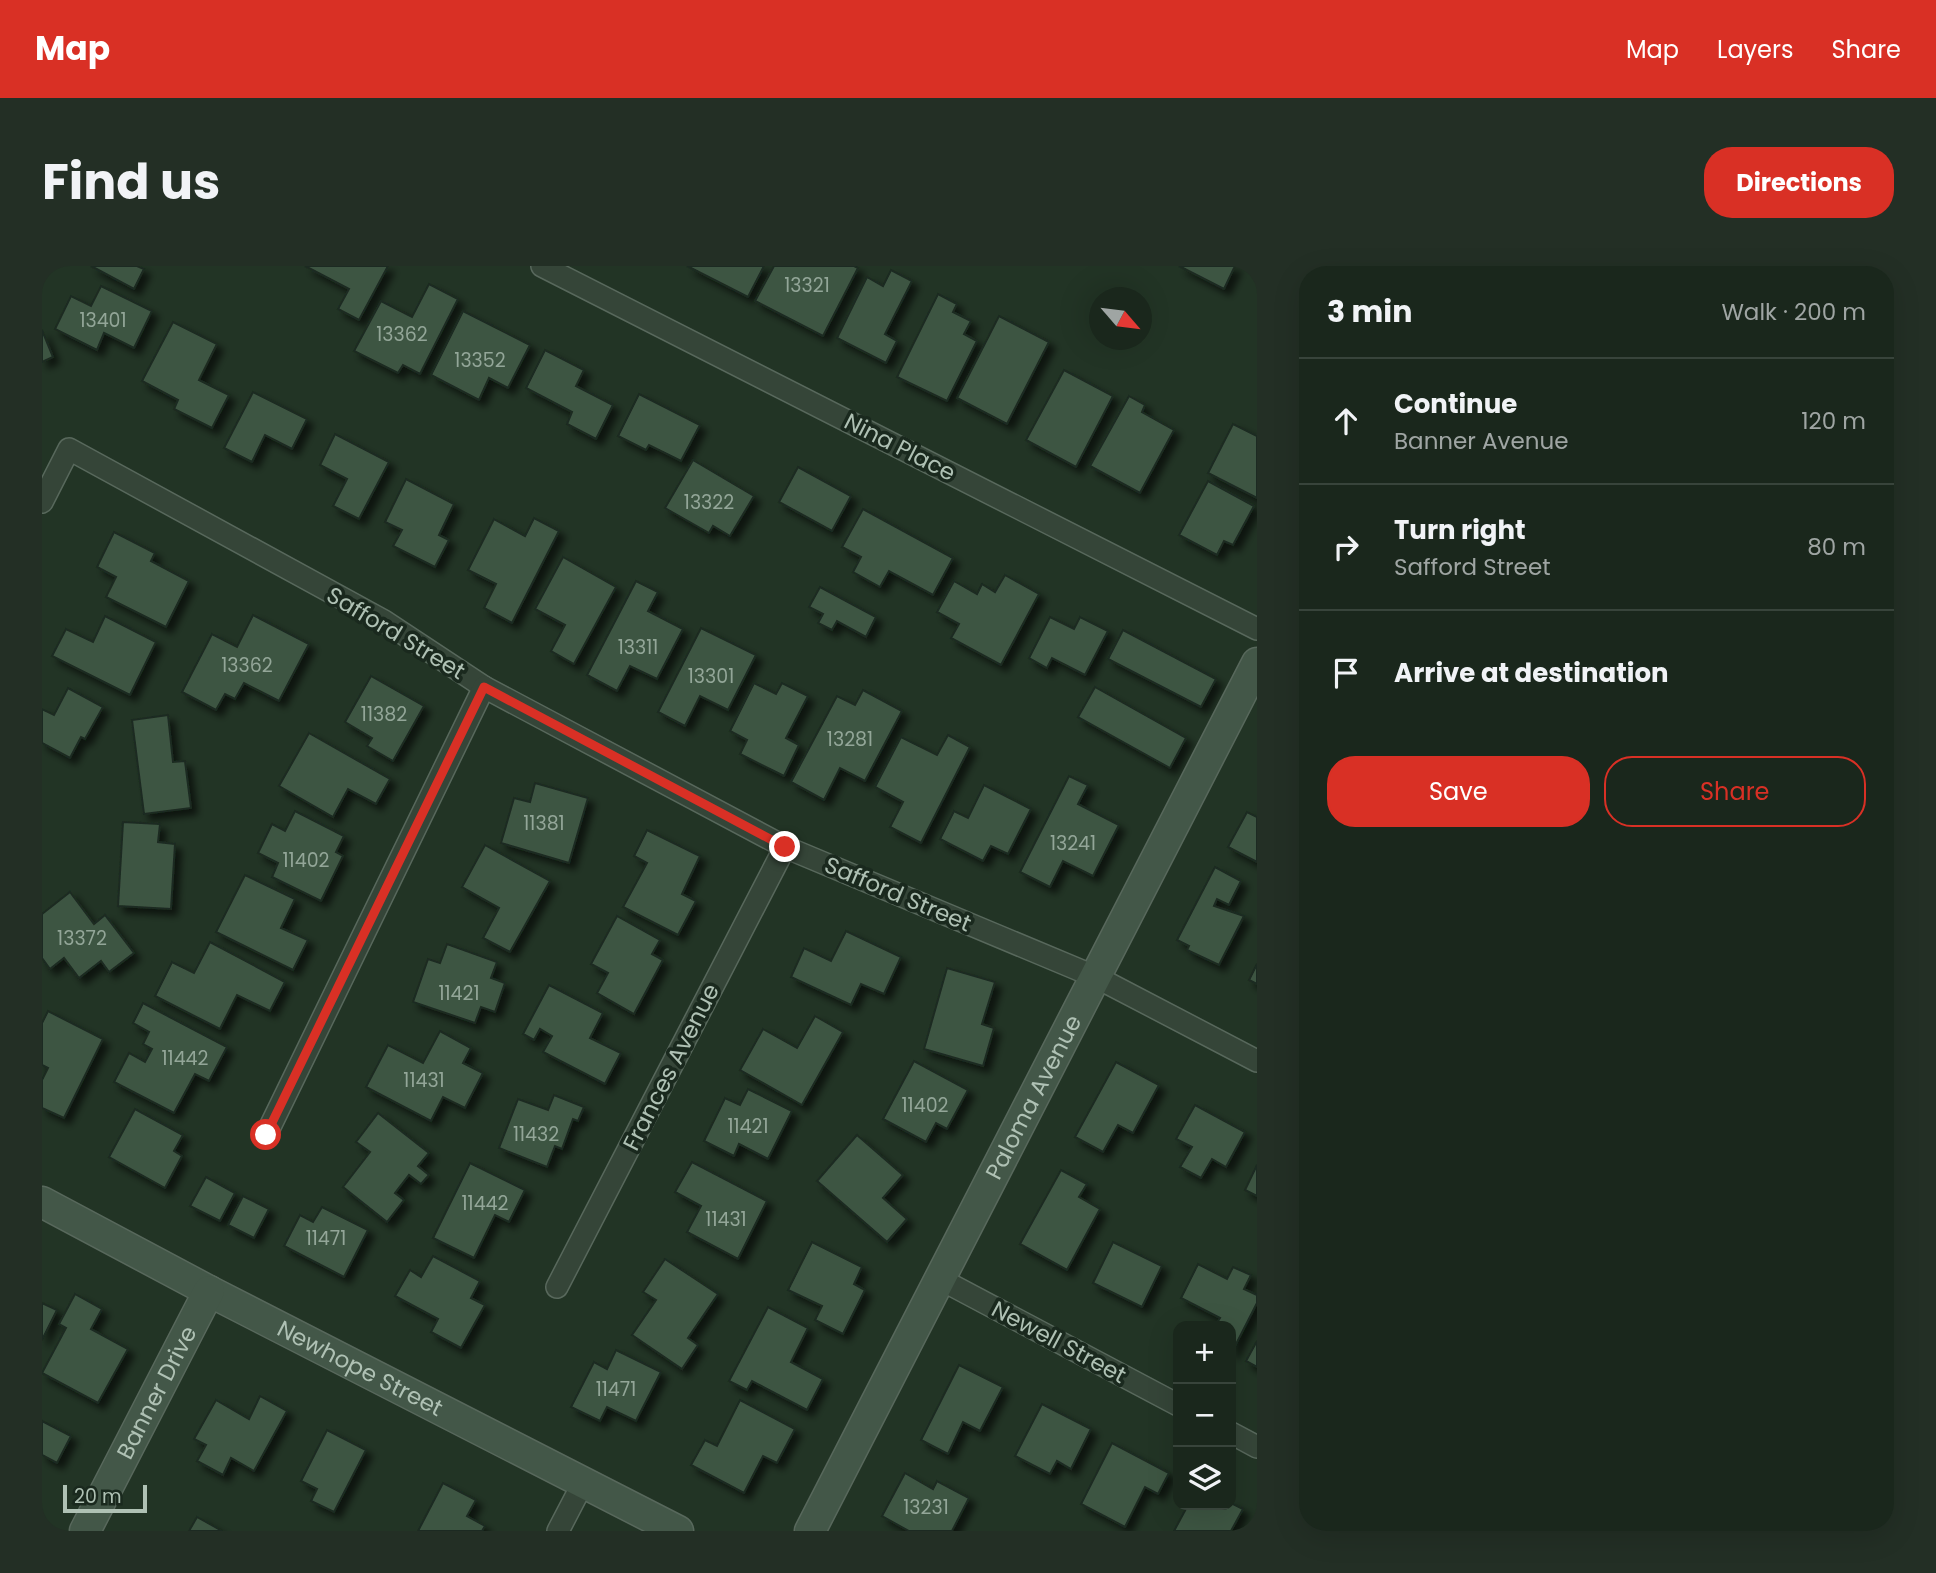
<!DOCTYPE html>
<meta charset="utf-8">
<style>
body{margin:0;font-family:Poppins,sans-serif;background:#232f25;color:#f1f3f6}
.controls{position:absolute;right:21px;bottom:21px;display:grid;overflow:hidden;border-radius:14px;box-shadow:0 7px 28px #0002}
.controls button{width:63px;height:63px;display:grid;place-items:center;padding:0;border:0;border-bottom:2px solid #38443b;background:#1a271c;color:#f1f3f6;font:35px sans-serif}
.compass{position:absolute;left:1047px;top:21px;width:63px;height:63px;border-radius:50%;background:#1a271c;box-shadow:0 7px 28px #0002;rotate:118deg}
.scale{position:absolute;left:21px;bottom:18px;width:84px;box-sizing:border-box;padding-left:7px;border:4px solid #afc1b4;border-top:0;font-size:19px;line-height:24px;white-space:nowrap;color:#afc1b4;-webkit-text-stroke:5px #1a291e;paint-order:stroke}
.stop{position:absolute;width:21px;height:21px;margin:-16px;border:5px solid #d93025;border-radius:50%;background:#fff}
.stop.end{background:#d93025;border-color:#fff;box-shadow:0 2px 7px #0008}
.list{margin:0;padding:0;list-style:none}
h2{display:flex;justify-content:space-between;align-items:center;height:91px;margin:0;padding:0 28px;font-size:30px}
h2 small{font-size:23px;font-weight:400;color:#9fa5a3}
.list li{display:grid;grid-template-columns:46px 1fr auto;gap:21px;align-items:center;box-sizing:border-box;height:126px;padding:0 28px;border-top:2px solid #38443b}
.list b{display:block;font-size:26px;white-space:nowrap}
.list p{margin:0;font-size:23px;white-space:nowrap;color:#9fa5a3}
.list em{font-size:23px;font-style:normal;color:#9fa5a3}
.actions{display:flex;gap:14px;padding:21px 28px}
.actions a{flex:1;padding:16px 0;border:2px solid #d93025;border-radius:28px;text-align:center;font-size:24px;color:#d93025}
.actions .main{background:#d93025;color:#fff}
.icon{flex:none;width:38px;height:38px;fill:none;stroke:currentColor;stroke-width:2;stroke-linecap:round;stroke-linejoin:round}
.map{position:relative;flex:none;width:1215px;height:1265px;overflow:hidden;border-radius:28px}
header{display:flex;align-items:center;gap:42px;box-sizing:border-box;height:98px;padding:0 35px;background:#d93025;color:#fff}
header strong{font-size:33px}
nav{display:flex;gap:38px;margin-inline-start:auto;font-size:24px}
.intro{display:flex;align-items:center;justify-content:space-between;box-sizing:border-box;height:168px;padding:0 42px}
h1{margin:0;font-size:49px}
.button{padding:18px 32px;border-radius:28px;background:#d93025;color:#fff;font-size:24px;font-weight:700}
main{display:flex;gap:42px;padding:0 42px}
aside{flex:1;background:#1a271c;border-radius:28px;box-shadow:0 7px 28px #0002}
.map>svg:first-child{display:block}
.building{fill:#3e5443;stroke:#1c2b20;stroke-width:2;filter:url(#shadow)}
.lines{fill:none;stroke-linecap:round;stroke-linejoin:round}
.street-casing{stroke:#58685c;stroke-width:24}
.secondary-casing{stroke:#58685c;stroke-width:33}
.street{stroke:#354538;stroke-width:21}
.secondary{stroke:#435748;stroke-width:30}
.route{stroke:#d93025;stroke-width:9}
.labels{text-anchor:middle;dominant-baseline:central;stroke-width:7;stroke-linejoin:round;paint-order:stroke}
.number-label{font-size:19px;fill:#93a698}
.street-label{font-size:23px;fill:#afc1b4;stroke:#1a291e}
</style>
<header>
<strong>Map</strong>
<nav><a>Map</a><a>Layers</a><a>Share</a></nav>
</header>
<div class="intro"><h1>Find us</h1><a class="button">Directions</a></div>
<main>
<div class="map">
<svg width="1215" height="1265" viewBox="0 0 1215 1265">
<defs>
<filter id="shadow"><feDropShadow dx="6" dy="6" stdDeviation="3.5" flood-color="#0009"/></filter>
</defs>
<rect width="100%" height="100%" fill="#223425"/>
<g class="building">
<path d="M49 0H95L102 3 92 23Z"/>
<path d="M263 0H346L317 54 296 43 307 23Z"/>
<path d="M645 0H722L706 31Z"/>
<path d="M732 0H812L816 2 781 70 713 35Z"/>
<path d="M1137 0H1193L1182 23Z"/>
<path d="M849 4 870 15 843 68 855 75 844 97 795 72 825 11 841 20Z"/>
<path d="M387 18 416 33 378 108 361 99 356 107 312 85 339 35 370 51Z"/>
<path d="M59 20 110 45 92 82 62 67 55 84 13 63 29 30 49 40Z"/>
<path d="M896 28 915 38 911 46 929 55 922 68 935 75 905 135 855 111Z"/>
<path d="M421 45 488 79 466 122 447 112 437 134 389 109Z"/>
<path d="M957 50 1007 76 965 158 915 132Z"/>
<path d="M131 56 175 78 157 114 187 129 170 162 132 143 136 134 100 115Z"/>
<path d="M0 64 11 91 0 96Z"/>
<path d="M503 84 542 104 534 120 571 139 554 173 525 158 530 146 484 122Z"/>
<path d="M1022 104 1071 130 1034 201 984 174Z"/>
<path d="M211 126 265 153 250 183 223 169 210 196 182 182Z"/>
<path d="M597 128 658 159 639 195 607 179 604 184 576 170Z"/>
<path d="M1087 130 1103 139 1100 146 1132 164 1098 227 1048 200Z"/>
<path d="M1191 158 1215 170V232L1166 207Z"/>
<path d="M293 168 347 196 317 253 291 240 305 213 278 199Z"/>
<path d="M651 194 712 230 688 270 671 260 667 267 623 242Z"/>
<path d="M756 201 809 230 790 265 737 236Z"/>
<path d="M364 213 412 238 397 269 407 274 393 301 351 280 360 264 343 256Z"/>
<path d="M1166 215 1212 240 1191 279 1182 275 1175 289 1137 269Z"/>
<path d="M821 243 911 292 891 329 847 305 838 321 811 306 819 291 800 281Z"/>
<path d="M492 252 517 265 470 357 442 342 454 318 426 304 452 253 483 270Z"/>
<path d="M72 266 113 287 109 295 147 315 124 361 64 331 74 311 55 301Z"/>
<path d="M521 291 574 321 532 398 509 385 523 359 493 343Z"/>
<path d="M963 309 997 328 959 399 909 372 917 358 895 346 912 315 935 328 940 318 953 326Z"/>
<path d="M594 315 616 326 606 345 641 363 615 413 588 400 575 425 545 409Z"/>
<path d="M778 321 834 351 824 371 795 355 790 364 776 357 781 348 767 341Z"/>
<path d="M211 349 267 378 237 435 202 417 193 433 183 428 174 444 140 426 170 368 195 381Z"/>
<path d="M63 350 114 376 88 429 10 390 24 363 51 376Z"/>
<path d="M1008 351 1032 363 1038 351 1066 365 1043 409 1010 392 1005 402 987 392Z"/>
<path d="M659 362 714 389 686 444 658 430 643 460 616 446Z"/>
<path d="M1081 364 1174 413 1159 441 1066 393Z"/>
<path d="M329 410 382 440 351 495 325 480 330 472 303 456Z"/>
<path d="M712 417 734 428 740 417 766 430 744 472 757 479 742 510 698 488 705 474 688 465Z"/>
<path d="M1053 421 1144 472 1128 502 1036 451Z"/>
<path d="M26 422 61 441 43 473 39 471 28 492 0 477V443L12 449Z"/>
<path d="M821 424 860 445 823 515 798 502 782 534 749 516 795 430 813 439Z"/>
<path d="M126 449 131 496 143 495 149 542 102 548 90 454Z"/>
<path d="M267 467 348 513 334 538 306 523 291 551 237 520Z"/>
<path d="M906 469 928 481 879 577 848 561 861 536 833 521 859 471 895 489Z"/>
<path d="M1027 510 1046 519 1036 538 1077 559 1051 610 1021 595 1008 621 978 606Z"/>
<path d="M493 517 546 532 527 597 459 577 472 532 488 536Z"/>
<path d="M942 519 989 543 966 588 949 580 941 595 898 573 912 545 926 552Z"/>
<path d="M253 545 302 570 294 586 301 590 279 635 230 611 236 597 216 587 230 558 243 565Z"/>
<path d="M1205 546 1215 551V596L1186 581Z"/>
<path d="M81 556 118 558 116 576 133 578 129 643 76 640Z"/>
<path d="M605 564 658 590 640 628 654 635 636 669 581 641 605 597 592 590Z"/>
<path d="M443 579 508 615 468 686 441 672 457 642 420 621Z"/>
<path d="M1173 601 1199 615 1187 639 1175 633 1172 640 1202 650 1177 699 1145 684 1147 680 1135 674Z"/>
<path d="M203 609 253 633 239 662 266 674 251 704 174 666Z"/>
<path d="M28 626 52 658 63 649 92 687 67 706 59 695 37 712 22 692 8 703 0 692V648Z"/>
<path d="M575 650 618 674 610 688 621 694 592 748 555 727 566 707 549 698Z"/>
<path d="M804 665 859 691 842 728 819 718 809 739 749 711 762 682 789 695Z"/>
<path d="M168 676 243 716 228 745 195 729 178 763 113 730 130 696 152 707Z"/>
<path d="M405 678 455 696 449 712 463 717 453 746 439 741 433 757 371 736 386 693 398 697Z"/>
<path d="M1215 698V718L1207 714Z"/>
<path d="M905 702 953 716 940 758 952 762 941 800 882 783Z"/>
<path d="M507 719 561 747 548 772 579 787 563 818 501 786 510 770 498 763 492 774 481 768Z"/>
<path d="M101 737 185 781 167 815 153 808 132 847 72 816 87 787 103 796 110 783 101 778 107 766 91 757Z"/>
<path d="M6 745 61 773 22 852 0 842V814L6 802 0 799V757Z"/>
<path d="M773 750 801 766 760 839 698 804 721 763 755 782Z"/>
<path d="M398 765 429 782 421 797 441 807 423 842 401 831 389 855 324 821 346 779 381 797Z"/>
<path d="M872 795 926 824 905 863 894 857 884 876 841 853Z"/>
<path d="M1074 796 1117 819 1091 867 1076 859 1061 886 1033 871Z"/>
<path d="M706 823 750 845 726 893 697 878 692 890 662 875 683 832 698 839Z"/>
<path d="M512 829 542 841 536 855 531 853 520 883 513 880 505 901 457 882 476 833 506 844Z"/>
<path d="M1153 839 1203 866 1184 901 1170 893 1159 912 1138 901 1150 881 1134 873Z"/>
<path d="M93 843 141 869 132 885 140 890 123 922 67 891Z"/>
<path d="M336 847 387 887 376 900 387 909 379 918 367 909 353 927 362 934 345 956 301 921 328 886 314 876Z"/>
<path d="M815 869 861 909 841 932 865 953 845 976 775 915Z"/>
<path d="M650 896 725 935 696 993 645 966 659 940 633 926Z"/>
<path d="M428 897 483 924 467 956 453 949 432 992 391 972Z"/>
<path d="M1215 899V930L1203 924Z"/>
<path d="M1019 904 1045 918 1037 931 1058 943 1025 1004 978 978Z"/>
<path d="M164 911 193 927 178 955 148 940Z"/>
<path d="M201 930 227 943 212 972 186 959Z"/>
<path d="M280 941 326 964 302 1011 242 980 258 949 271 956Z"/>
<path d="M770 976 820 1001 812 1018 823 1024 801 1068 773 1054 780 1040 746 1024Z"/>
<path d="M1071 976 1120 1000 1100 1041 1051 1017Z"/>
<path d="M391 990 438 1015 429 1032 443 1039 419 1082 389 1066 396 1053 353 1030 368 1004 379 1011Z"/>
<path d="M623 993 676 1028 646 1072 656 1079 640 1103 590 1069 614 1034 601 1026Z"/>
<path d="M1156 998 1185 1013 1191 1001 1209 1009 1202 1023 1215 1029V1037L1189 1088V1060H1173L1178 1052 1139 1032Z"/>
<path d="M33 1028 60 1043 49 1063 86 1083 56 1137 0 1107 24 1062 17 1058Z"/>
<path d="M0 1037 15 1044 0 1074Z"/>
<path d="M726 1041 766 1062 749 1096 781 1113 765 1144 710 1115 705 1124 687 1115Z"/>
<path d="M1215 1075V1101L1204 1095Z"/>
<path d="M574 1084 619 1106 594 1155 565 1141 558 1155 529 1141 552 1096 565 1103Z"/>
<path d="M917 1099 961 1121 938 1165 921 1156 906 1188 879 1174Z"/>
<path d="M218 1130 245 1145 212 1205 189 1192 181 1209 155 1195 164 1179 152 1173 174 1134 207 1153Z"/>
<path d="M698 1134 753 1163 735 1197 721 1190 702 1227 649 1199 663 1174 675 1180Z"/>
<path d="M1000 1138 1049 1163 1029 1203 1015 1195 1008 1208 973 1190Z"/>
<path d="M0 1155 29 1170 15 1197 0 1189Z"/>
<path d="M285 1164 324 1184 292 1246 269 1235 275 1223 259 1215Z"/>
<path d="M1070 1177 1127 1207 1116 1228 1103 1221 1083 1261 1039 1238Z"/>
<path d="M863 1207 891 1223 895 1215 927 1232 910 1265H867L840 1250Z"/>
<path d="M401 1217 434 1234 425 1250 443 1260 440 1265H376Z"/>
<path d="M1189 1237 1201 1243 1189 1265H1132L1146 1239Z"/>
<path d="M155 1251 180 1265H147Z"/>
</g>
<g class="lines">
<g class="street-casing">
<g id="street">
<path d="M500 0 1215 363"/>
<path d="M0 236 27 183 342 355 442 421 743 581 1054 711 1215 795"/>
<path d="M224 869 442 421"/>
<path d="M898 1013 1136 1139"/>
<path d="M515 1021 743 581"/>
<path d="M1189 1167 1215 1181"/>
<path d="M516 1265 541 1217"/>
</g>
</g>
<g class="secondary-casing">
<g id="secondary">
<path id="s1" d="M0 936 167 1025 636 1265"/>
<path id="s2" d="M43 1265 167 1025"/>
<path id="s3" d="M768 1265 1215 397"/>
</g>
</g>
<use href="#street" class="street"/>
<use href="#secondary" class="secondary"/>
</g>
<g class="lines">
<path class="route" d="M224 869 442 421 743 581"/>
</g>
<g class="labels">
<g class="number-label">
<text x="765" y="19">13321</text>
<text x="61" y="54">13401</text>
<text x="360" y="68">13362</text>
<text x="438" y="94">13352</text>
<text x="667" y="236">13322</text>
<text x="596" y="381">13311</text>
<text x="205" y="399">13362</text>
<text x="669" y="410">13301</text>
<text x="342" y="448">11382</text>
<text x="808" y="473">13281</text>
<text x="502" y="557">11381</text>
<text x="1031" y="577">13241</text>
<text x="264" y="594">11402</text>
<text x="40" y="672">13372</text>
<text x="417" y="727">11421</text>
<text x="143" y="792">11442</text>
<text x="382" y="814">11431</text>
<text x="883" y="839">11402</text>
<text x="706" y="860">11421</text>
<text x="494" y="868">11432</text>
<text x="443" y="937">11442</text>
<text x="684" y="953">11431</text>
<text x="284" y="972">11471</text>
<text x="574" y="1123">11471</text>
<text x="884" y="1241">13231</text>
</g>
<g class="street-label">
<text transform="translate(858 181) rotate(27)">Nina Place</text>
<text transform="translate(354 367) rotate(31)">Safford Street</text>
<text transform="translate(856 628) rotate(23)">Safford Street</text>
<text transform="translate(629 801) rotate(-63)">Frances Avenue</text>
<text stroke="none"><textPath href="#s3" startOffset="488">Paloma Avenue</textPath></text>
<text transform="translate(1017 1076) rotate(28)">Newell Street</text>
<text stroke="none"><textPath href="#s1" startOffset="359">Newhope Street</textPath></text>
<text stroke="none"><textPath href="#s2" startOffset="156">Banner Drive</textPath></text>
</g>
</g>
</svg>
<div class="controls">
<button>+</button>
<button>−</button>
<button><svg class="icon" aria-label="layers" viewBox="0 0 24 24"><path d="M12 4l9 5-9 5-9-5zM3 14l9 5 9-5"/></svg></button>
</div>
<svg class="compass" viewBox="-18 -18 36 36"><path d="M0-13l5 13h-10z" fill="#e53935"/><path d="M0 13l5-13h-10z" fill="#9fa5a3"/></svg>
<div class="scale">20 m</div>
<div class="stop" style="left:224px;top:869px"></div>
<div class="stop end" style="left:743px;top:581px"></div>
</div>
<aside>
<h2>3 min<small>Walk · 200 m</small></h2>
<ul class="list">
<li><svg class="icon" aria-label="ahead" viewBox="0 0 24 24"><path d="M12 20V5M6 11l6-6 6 6"/></svg><div><b>Continue</b><p>Banner Avenue</p></div><em>120 m</em></li>
<li><svg class="icon" aria-label="right" viewBox="0 0 24 24"><path d="M7 20v-9h11M14 6l5 5-5 5"/></svg><div><b>Turn right</b><p>Safford Street</p></div><em>80 m</em></li>
<li><svg class="icon" aria-label="arrive" viewBox="0 0 24 24"><path d="M6 21V4h12l-3 4 3 4H6"/></svg><div><b>Arrive at destination</b></div></li>
</ul>
<div class="actions"><a class="main">Save</a><a>Share</a></div>
</aside>
</main>
